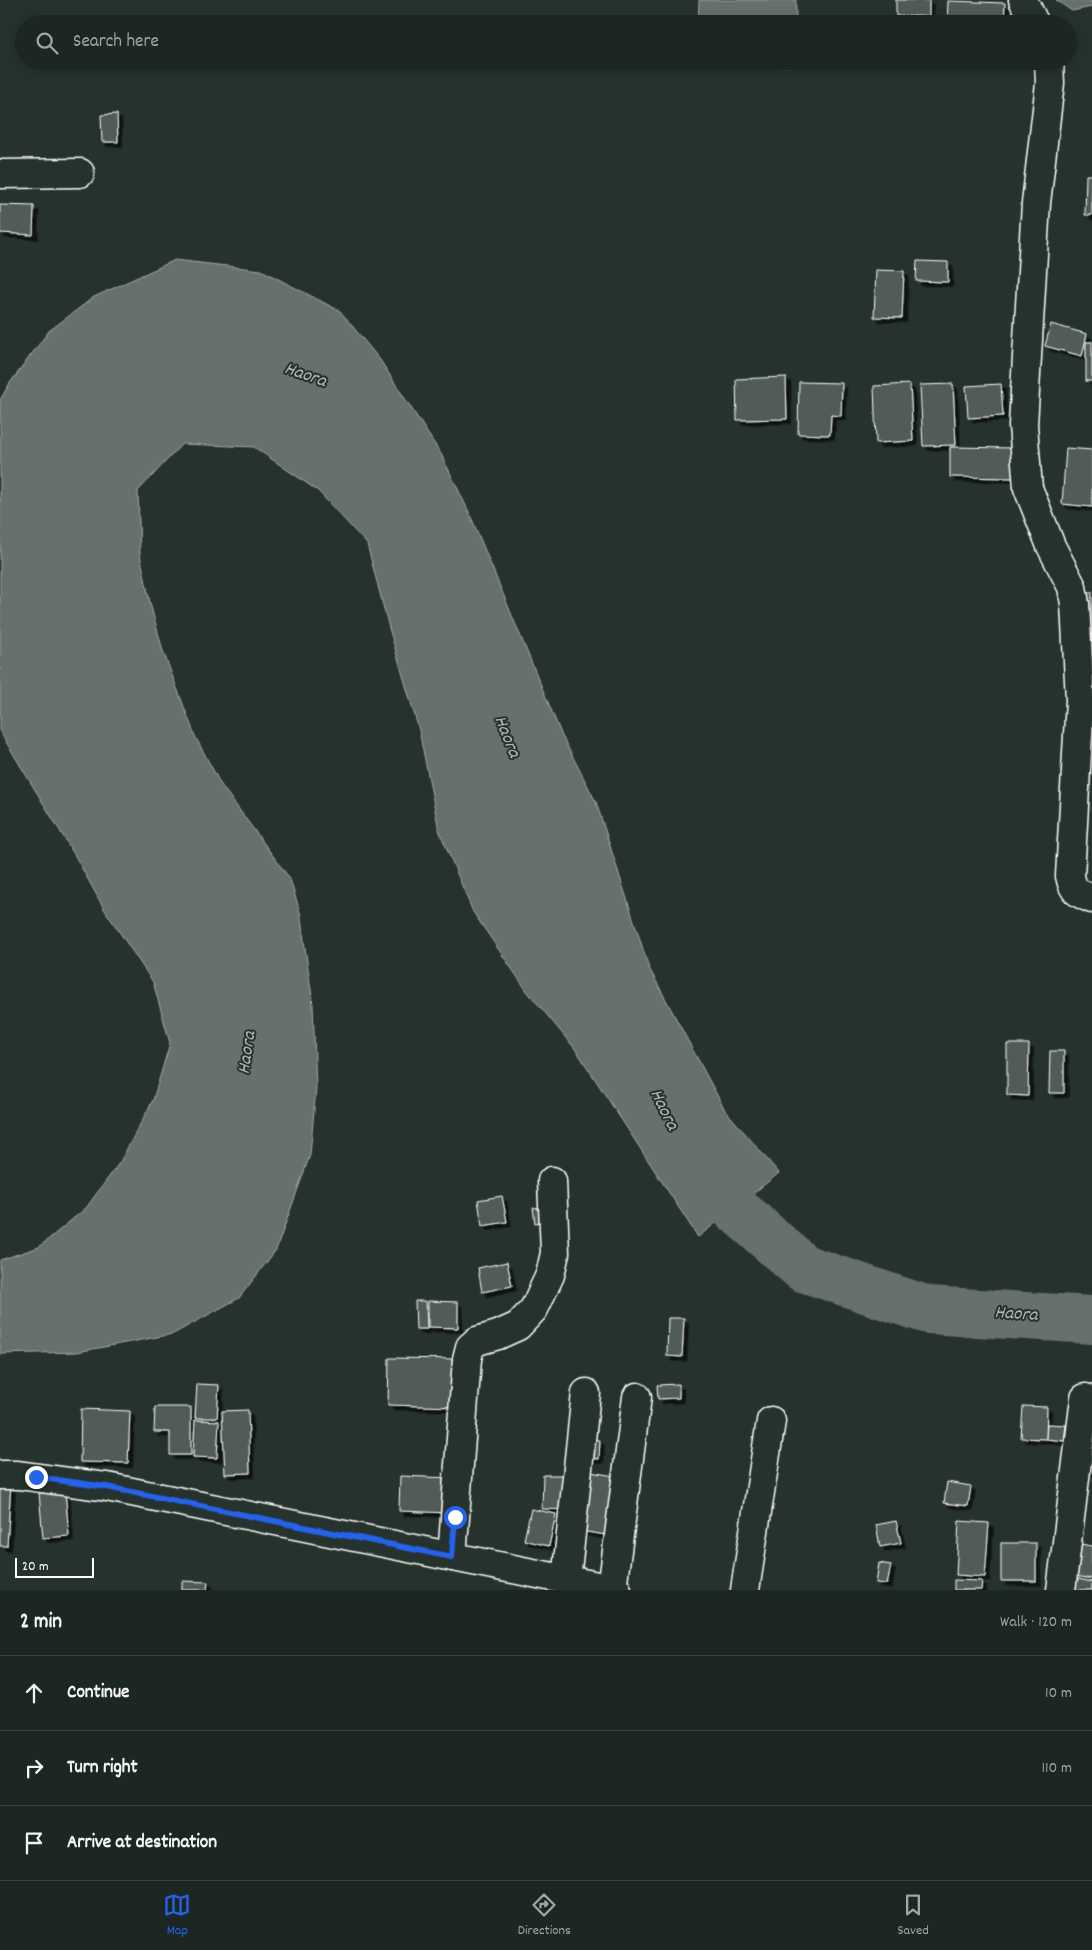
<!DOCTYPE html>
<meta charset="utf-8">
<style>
body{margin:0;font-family:Dekko,sans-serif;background:#252e2a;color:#f1f3f6}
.scale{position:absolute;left:15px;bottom:12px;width:79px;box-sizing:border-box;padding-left:5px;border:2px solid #fff;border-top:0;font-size:14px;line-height:18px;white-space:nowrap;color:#fff;-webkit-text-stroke:4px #26332d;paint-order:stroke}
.stop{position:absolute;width:15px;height:15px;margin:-11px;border:4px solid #2563eb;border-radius:50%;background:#fff}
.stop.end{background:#2563eb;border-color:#fff;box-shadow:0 1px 5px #0008}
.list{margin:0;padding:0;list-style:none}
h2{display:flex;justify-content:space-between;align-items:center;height:65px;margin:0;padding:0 20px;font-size:21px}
h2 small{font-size:16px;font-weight:400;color:#a0a5a5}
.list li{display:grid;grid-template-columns:32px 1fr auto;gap:15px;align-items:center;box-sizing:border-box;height:75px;padding:0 20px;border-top:1px solid #3a4340}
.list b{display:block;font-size:19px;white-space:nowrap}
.list em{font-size:16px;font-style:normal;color:#a0a5a5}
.icon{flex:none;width:28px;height:28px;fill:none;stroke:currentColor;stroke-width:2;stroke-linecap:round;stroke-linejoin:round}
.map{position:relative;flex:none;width:1092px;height:1590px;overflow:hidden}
.search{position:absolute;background:#1c2622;box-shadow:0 2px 12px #0003;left:15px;right:15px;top:15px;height:55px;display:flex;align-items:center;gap:12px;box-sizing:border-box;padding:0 18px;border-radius:28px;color:#a0a5a5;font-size:19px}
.sheet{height:290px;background:#1c2622}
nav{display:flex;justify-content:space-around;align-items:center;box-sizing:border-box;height:70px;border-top:1px solid #3a4340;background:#1c2622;font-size:14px;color:#a0a5a5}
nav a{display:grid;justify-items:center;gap:2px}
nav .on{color:#2563eb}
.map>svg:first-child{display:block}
.water{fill:#67706c;stroke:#a4a9a7}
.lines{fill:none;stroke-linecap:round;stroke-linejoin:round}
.river{stroke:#67706c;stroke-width:48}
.building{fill:#515c57;stroke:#fff;filter:url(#shadow)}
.minor-casing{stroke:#fff;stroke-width:31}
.minor{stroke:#26332d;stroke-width:28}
.route{stroke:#2563eb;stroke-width:6}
.labels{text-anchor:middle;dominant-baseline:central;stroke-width:4;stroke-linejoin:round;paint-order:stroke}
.water-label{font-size:19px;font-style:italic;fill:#b3b8b6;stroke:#26332d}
</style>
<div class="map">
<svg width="1092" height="1590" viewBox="0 0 1092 1590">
<defs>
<filter id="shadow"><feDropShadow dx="4.5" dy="4.5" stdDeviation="0" flood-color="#0009"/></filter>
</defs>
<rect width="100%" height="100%" fill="#26332d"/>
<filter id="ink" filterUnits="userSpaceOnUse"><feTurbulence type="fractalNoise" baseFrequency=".02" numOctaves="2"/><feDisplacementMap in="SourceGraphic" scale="10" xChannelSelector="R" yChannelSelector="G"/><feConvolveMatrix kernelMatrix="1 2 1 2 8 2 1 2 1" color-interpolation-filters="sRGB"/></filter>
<g filter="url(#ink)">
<g class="water">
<path d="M699 0H796V24H698Z"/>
<path d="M1056 0H1092V7L1072 11Z"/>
<path d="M698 61H795L788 66H718Z"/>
<path d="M175 260 261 270 340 311 380 360 441 454 469 512 562 736 596 802 649 968 725 1110 779 1173 698 1237 576 1050 527 991 473 912 439 830 419 730 389 628 367 544 318 491 254 447 182 444 138 491 140 554 150 603 163 651 195 736 221 785 290 879 300 912 313 1004 316 1088 310 1155 276 1250 239 1298 173 1334 77 1352 0 1354V1260L39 1247 86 1208 120 1162 153 1100 170 1043 153 982 106 912 74 854 0 732V400L10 383 49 331 94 297Z"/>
</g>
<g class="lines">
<path class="river" d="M689 1160 700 1178 803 1268 928 1310 1092 1320"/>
</g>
<g class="building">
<rect x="896" y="0" width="33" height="16"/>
<path d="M948 1 1005 3 1004 24H947Z"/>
<path d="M117 114 118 142H102L101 115Z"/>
<path d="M1086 175H1092V215H1085Z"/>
<path d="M0 205 34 206 33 235 0 233Z"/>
<path d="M917 261 948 262V282L916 281Z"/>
<path d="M876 270 904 271 902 318 874 317Z"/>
<path d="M1051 324 1087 334 1082 356 1045 346Z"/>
<rect x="1086" y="342" width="6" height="39"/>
<path d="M786 377 787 419 737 420 736 379Z"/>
<path d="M799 382 842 383 841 416 831 415 830 435 798 434Z"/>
<path d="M910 384 913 441 876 443 874 386Z"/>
<path d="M953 384 956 445 923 446 920 385Z"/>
<path d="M1001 384 1003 416 968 418 966 386Z"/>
<path d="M950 447 1015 448V478L950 477Z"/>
<path d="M1066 448 1092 450V507L1062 504Z"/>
<path d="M1086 592H1092V643H1084Z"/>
<path d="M1007 1044H1029L1028 1096 1007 1095Z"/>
<path d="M1050 1051H1064V1093H1049Z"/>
<path d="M502 1196 507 1222 482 1226 478 1200Z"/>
<path d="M553 1206 555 1220 535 1223 533 1208Z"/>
<path d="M507 1262 512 1286 482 1292 478 1268Z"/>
<path d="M415 1301H426L427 1329H416Z"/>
<path d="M428 1301 458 1302V1328L428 1327Z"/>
<path d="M668 1318H684L682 1357 667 1356Z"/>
<path d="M389 1358 459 1359 458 1407 388 1405Z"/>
<path d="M197 1384 219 1385 217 1418H195Z"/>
<path d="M679 1384V1398L658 1399 657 1385Z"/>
<path d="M1023 1406 1047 1407 1046 1439 1021 1438Z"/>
<path d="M155 1407H191V1455H170V1432H154Z"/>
<path d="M81 1409 130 1411 128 1463 80 1462Z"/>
<path d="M248 1410 250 1473 225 1474 222 1411Z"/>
<path d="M195 1420 219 1421 217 1458 193 1457Z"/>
<path d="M1047 1424 1066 1425 1064 1441 1046 1439Z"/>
<path d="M584 1439 600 1440 599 1459 583 1458Z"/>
<path d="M584 1471 615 1476 606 1535 574 1530Z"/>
<path d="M543 1475H574L573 1510 542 1509Z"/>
<path d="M400 1476 451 1478 450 1513 399 1511Z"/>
<path d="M947 1482 971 1486 968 1506 944 1503Z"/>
<path d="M0 1483H11L7 1546H0Z"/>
<path d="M65 1491 69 1536 43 1538 39 1493Z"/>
<path d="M531 1509 556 1514 549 1546 524 1540Z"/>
<path d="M896 1521 901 1543 880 1547 876 1525Z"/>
<path d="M959 1521 989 1523 985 1577 956 1575Z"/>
<rect x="1001" y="1543" width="35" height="38"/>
<path d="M1075 1543 1092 1546V1579L1070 1575Z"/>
<path d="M879 1563 891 1565 887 1584 876 1583Z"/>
<path d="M1074 1578 1092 1582V1590H1071Z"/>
<path d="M954 1580 982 1581 981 1590H954Z"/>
<path d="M182 1581 208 1582 207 1590H182Z"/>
</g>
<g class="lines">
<g class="minor-casing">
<g id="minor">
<path d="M1023 0 1035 24"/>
<path d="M1049 61 1050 83 1036 203 1023 425 1028 488 1051 546 1072 587 1075 604 1080 700 1070 876C1073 891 1077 893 1092 899"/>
<path d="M0 174 80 173"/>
<path d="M0 1475H18L107 1487 617 1590"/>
<path d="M452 1557 467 1359 470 1347 477 1341 498 1335 518 1326 534 1309 550 1275 555 1253 552 1181"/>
<path d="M566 1580 586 1393"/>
<path d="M612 1589 637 1397"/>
<path d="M745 1590 771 1421"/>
<path d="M1061 1590 1085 1398"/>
</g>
</g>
<use href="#minor" class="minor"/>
</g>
</g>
<g class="lines" filter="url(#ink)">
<path class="route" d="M36 1477 107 1487 452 1557 455 1517"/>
</g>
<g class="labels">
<g class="water-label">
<text transform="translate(305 376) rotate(19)">Haora</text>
<text transform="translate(506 737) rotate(68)">Haora</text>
<text transform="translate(248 1053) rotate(-82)">Haora</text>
<text transform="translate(663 1110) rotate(64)">Haora</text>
<text transform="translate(1016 1315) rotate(4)">Haora</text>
</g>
</g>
</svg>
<div class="scale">20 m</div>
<div class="stop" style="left:455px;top:1517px"></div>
<div class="stop end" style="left:36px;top:1477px"></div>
<div class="search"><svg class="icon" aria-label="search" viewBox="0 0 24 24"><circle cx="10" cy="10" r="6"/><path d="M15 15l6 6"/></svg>Search here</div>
</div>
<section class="sheet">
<h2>2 min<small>Walk · 120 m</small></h2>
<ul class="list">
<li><svg class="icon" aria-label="ahead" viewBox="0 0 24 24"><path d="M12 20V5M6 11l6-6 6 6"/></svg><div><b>Continue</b></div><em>10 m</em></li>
<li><svg class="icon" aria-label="right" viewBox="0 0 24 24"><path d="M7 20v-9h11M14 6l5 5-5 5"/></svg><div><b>Turn right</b></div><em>110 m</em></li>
<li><svg class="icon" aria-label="arrive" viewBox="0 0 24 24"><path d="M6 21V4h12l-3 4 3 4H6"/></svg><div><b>Arrive at destination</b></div></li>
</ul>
</section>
<nav>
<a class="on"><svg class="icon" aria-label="map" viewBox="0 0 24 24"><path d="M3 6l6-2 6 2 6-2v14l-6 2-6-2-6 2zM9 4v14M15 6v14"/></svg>Map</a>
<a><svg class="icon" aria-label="directions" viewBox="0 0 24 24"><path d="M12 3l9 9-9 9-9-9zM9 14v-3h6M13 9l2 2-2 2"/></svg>Directions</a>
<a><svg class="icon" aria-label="saved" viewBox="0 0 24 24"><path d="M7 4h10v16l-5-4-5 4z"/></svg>Saved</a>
</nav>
